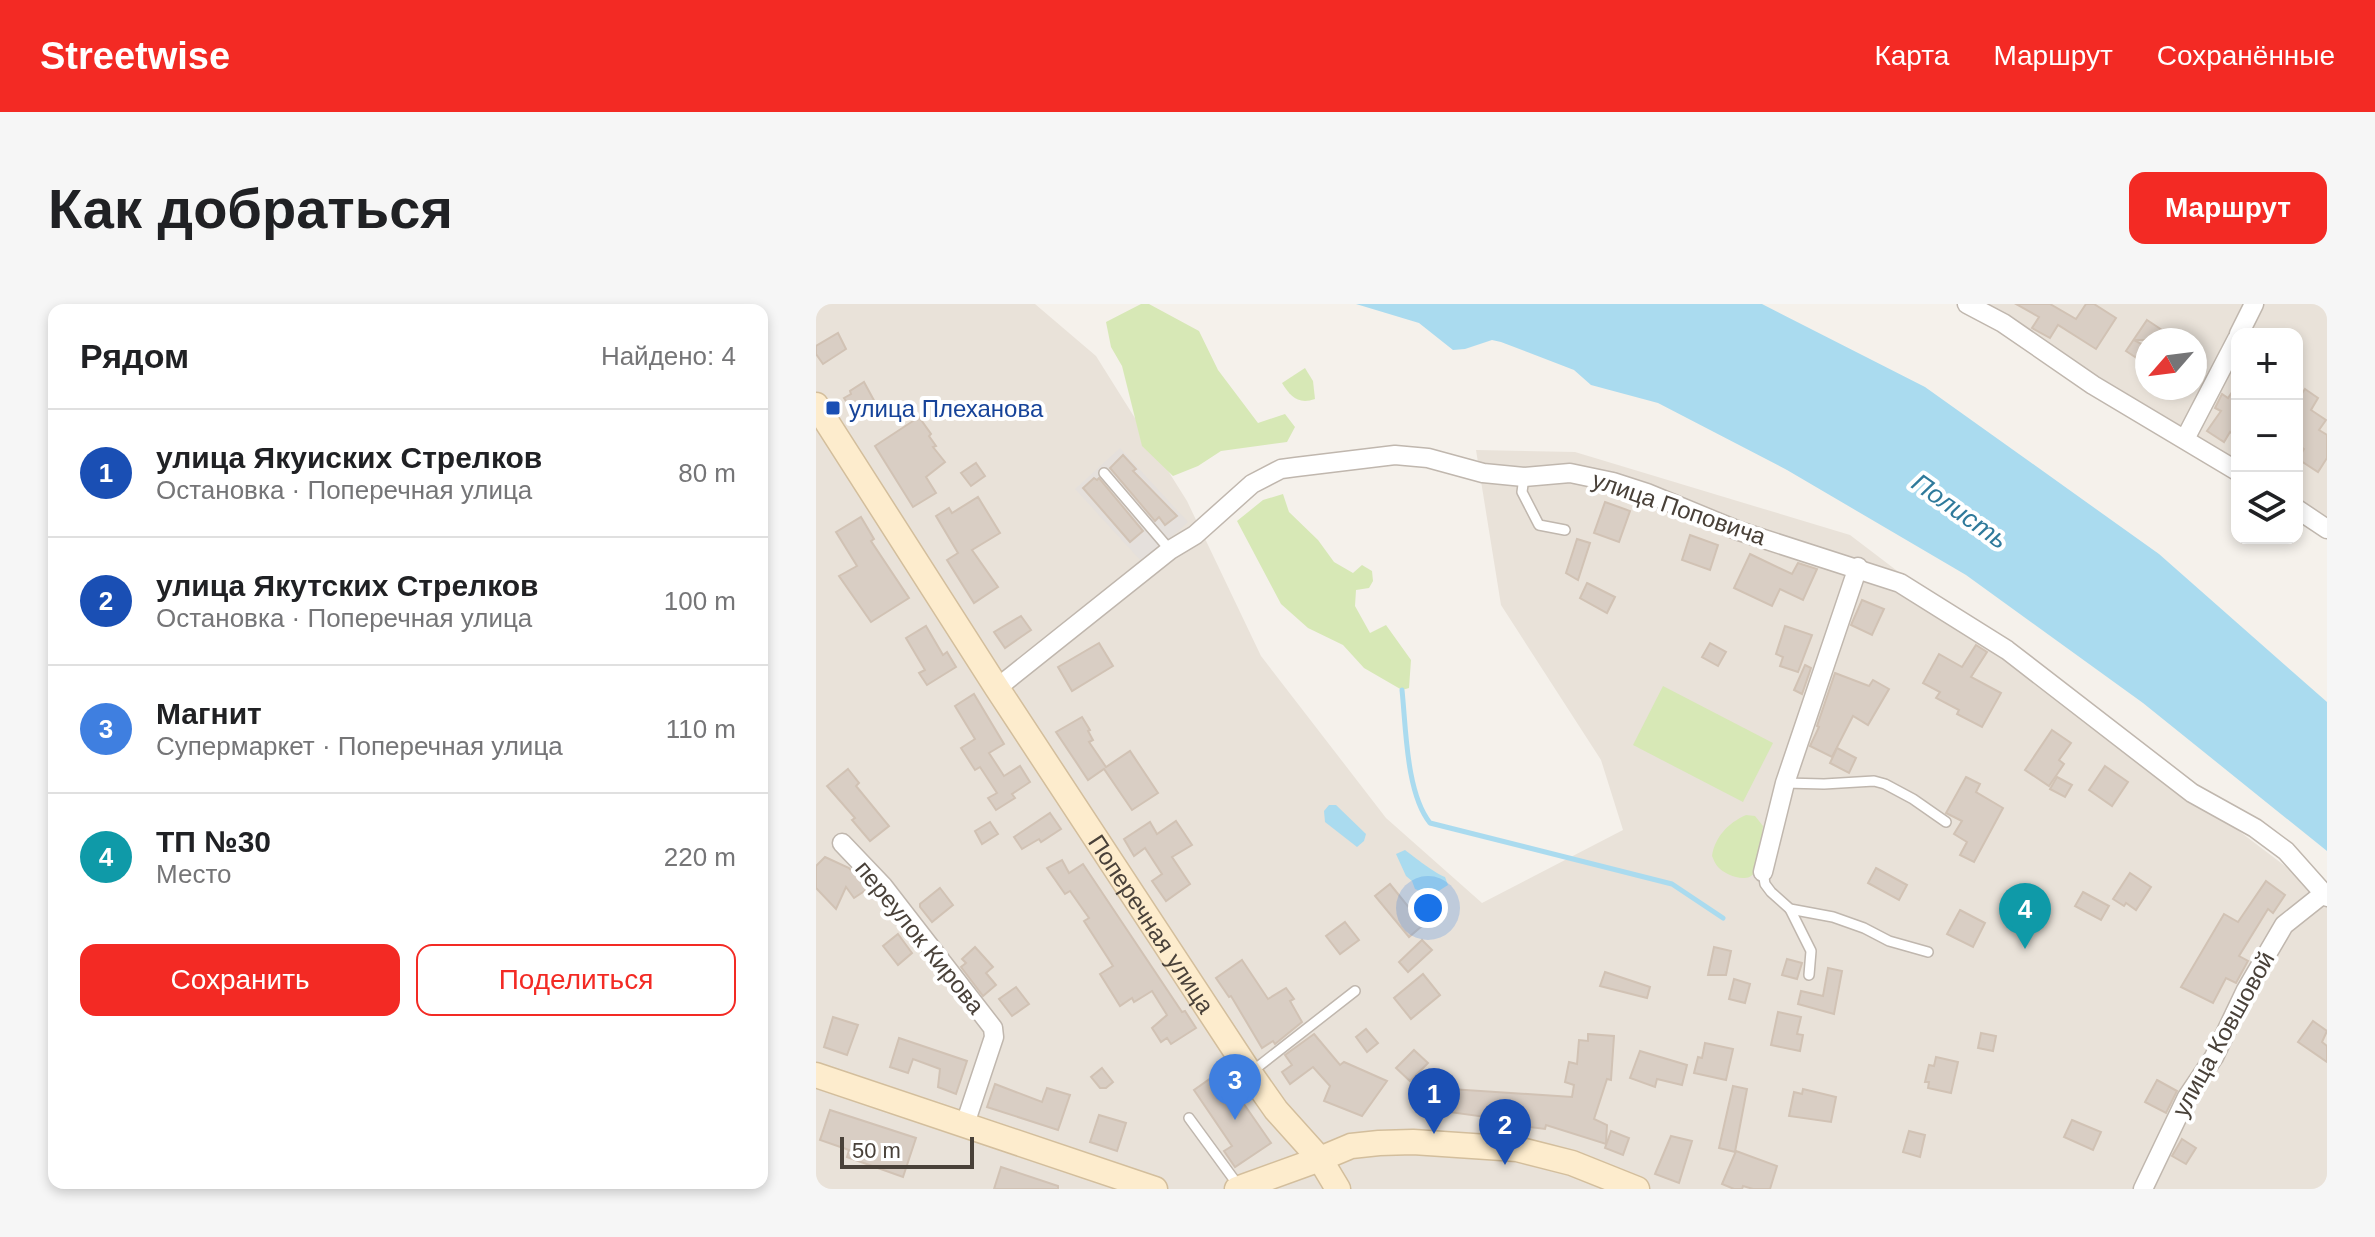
<!DOCTYPE html>
<html lang="ru">
<meta charset="utf-8">
<style>
body{margin:0;font-family:Arial,sans-serif;background:#f6f6f6;color:#202124}
.controls{position:absolute;right:24px;top:24px;display:grid;overflow:hidden;border-radius:16px;box-shadow:0 4px 12px #0003}
.controls button{width:72px;height:72px;display:grid;place-items:center;padding:0;border:0;border-bottom:2px solid #e0e0e0;background:#fff;color:#202124;font:40px sans-serif}
.compass{position:absolute;left:1319px;top:24px;width:72px;height:72px;border-radius:50%;background:#fff;box-shadow:0 4px 12px #0003;rotate:242deg}
.scale{position:absolute;left:24px;bottom:20px;width:134px;box-sizing:border-box;padding-left:8px;border:4px solid #494139;border-top:0;font-size:22px;line-height:28px;white-space:nowrap;color:#494139;-webkit-text-stroke:6px #fff;paint-order:stroke}
.you{position:absolute;left:612px;top:604px;width:28px;height:28px;margin:-20px;border:6px solid #fff;border-radius:50%;background:#1a73e8;box-shadow:0 0 0 12px #1a73e833}
.badge{display:grid;place-items:center;width:52px;height:52px;border-radius:50%;background:#f32a24;color:#fff;font-size:26px;font-weight:700}
.pin{position:absolute;translate:-50% -66px;filter:drop-shadow(0 2px 4px #0008)}
.pin::after{content:'';position:absolute;top:42px;width:28px;height:24px;background:inherit;clip-path:polygon(0 0,100% 0,50% 100%)}
.list{margin:0;padding:0;list-style:none}
h2{display:flex;justify-content:space-between;align-items:center;height:104px;margin:0;padding:0 32px;font-size:34px}
h2 small{font-size:26px;font-weight:400;color:#757577}
.list li{display:grid;grid-template-columns:52px 1fr auto;gap:24px;align-items:center;box-sizing:border-box;height:128px;padding:0 32px;border-top:2px solid #e0e0e0}
.list b{display:block;font-size:30px;white-space:nowrap}
.list p{margin:0;font-size:26px;white-space:nowrap;color:#757577}
.list em{font-size:26px;font-style:normal;color:#757577}
.actions{display:flex;gap:16px;padding:24px 32px}
.actions a{flex:1;padding:18px 0;border:2px solid #f32a24;border-radius:16px;text-align:center;font-size:28px;color:#f32a24}
.actions .main{background:#f32a24;color:#fff}
.icon{flex:none;width:44px;height:44px;fill:none;stroke:currentColor;stroke-width:2;stroke-linecap:round;stroke-linejoin:round}
.map{position:relative;flex:none;width:1511px;height:885px;overflow:hidden;border-radius:16px}
header{display:flex;align-items:center;gap:48px;box-sizing:border-box;height:112px;padding:0 40px;background:#f32a24;color:#fff}
header strong{font-size:38px}
nav{display:flex;gap:44px;margin-inline-start:auto;font-size:28px}
.intro{display:flex;align-items:center;justify-content:space-between;box-sizing:border-box;height:192px;padding:0 48px}
h1{margin:0;font-size:56px}
.button{padding:20px 36px;border-radius:16px;background:#f32a24;color:#fff;font-size:28px;font-weight:700}
main{display:flex;gap:48px;padding:0 48px}
aside{flex:1;background:#fff;border-radius:16px;box-shadow:0 4px 12px #0003}
.map>svg:first-child{display:block}
.residential{fill:#e9e2d9;fill-rule:evenodd}
.industrial{fill:#e5e0dc}
.green{fill:#d7e8b6}
.water{fill:#aadbef}
.lines{fill:none;stroke-linecap:round;stroke-linejoin:round}
.stream{stroke:#aadbef;stroke-width:5}
.building{fill:#d9cec4;stroke:#d1c2b4;stroke-width:2}
.lane-casing{stroke:#c0b7ae;stroke-width:12}
.street-casing{stroke:#c0b7ae;stroke-width:21}
.secondary-casing{stroke:#d3be9c;stroke-width:27}
.lane{stroke:#fff;stroke-width:9}
.street{stroke:#fff;stroke-width:18}
.secondary{stroke:#fdeccd;stroke-width:24}
.transit-dot{fill:#1a4fb4;stroke:#fff;stroke-width:3}
.labels{text-anchor:middle;dominant-baseline:central;stroke-width:8;stroke-linejoin:round;paint-order:stroke}
.transit-label{font-size:24px;fill:#164399;stroke:#fff;text-anchor:start}
.street-label{font-size:24px;fill:#494139;stroke:#fff}
.water-label{font-size:26px;font-style:italic;fill:#2f7a9b;stroke:#fff}
</style>
<header>
<strong>Streetwise</strong>
<nav><a>Карта</a><a>Маршрут</a><a>Сохранённые</a></nav>
</header>
<div class="intro"><h1>Как добраться</h1><a class="button">Маршрут</a></div>
<main>
<aside>
<h2>Рядом<small>Найдено: 4</small></h2>
<ul class="list">
<li><span class="badge" style="background:#1a4fb4">1</span><div><b>улица Якуиских Стрелков</b><p>Остановка · Поперечная улица</p></div><em>80 m</em></li>
<li><span class="badge" style="background:#1a4fb4">2</span><div><b>улица Якутских Стрелков</b><p>Остановка · Поперечная улица</p></div><em>100 m</em></li>
<li><span class="badge" style="background:#3f7fe0">3</span><div><b>Магнит</b><p>Супермаркет · Поперечная улица</p></div><em>110 m</em></li>
<li><span class="badge" style="background:#0f9aa8">4</span><div><b>ТП №30</b><p>Место</p></div><em>220 m</em></li>
</ul>
<div class="actions"><a class="main">Сохранить</a><a>Поделиться</a></div>
</aside>
<div class="map">
<svg width="1511" height="885" viewBox="0 0 1511 885">
<rect width="100%" height="100%" fill="#f5f1eb"/>
<g class="residential">
<path d="M0 0H219L280 52 371 197 445 352 570 514 666 599 807 526 785 456 685 301 660 146 759 148 1034 231 1511 594V885H0Z"/>
<path d="M1164 0H1511V221L1481 202V30H1421V162ZM1331 36H1379V84H1331Z"/>
</g>
<path class="industrial" d="M304 144 372 218 327 259 259 185Z"/>
<g class="green">
<path d="M325 0H333L383 27 402 66 442 119 469 110 479 123 471 138 405 147 382 162 357 172 326 142 306 62 295 43 290 18Z"/>
<path d="M489 64 497 77 499 95C482 101 474 92 466 79Z"/>
<path d="M467 190 473 208 502 236 518 258 537 269 546 261 556 267 557 277 553 284 540 286 539 302 554 329 570 321 595 356 593 384 586 386 548 364 527 341 492 324 465 300 421 217 447 196Z"/>
<path d="M847 382 957 439 927 498 817 441Z"/>
<path d="M930 511 939 512 947 522C945 536 946 557 938 569 931 580 909 571 902 563 899 560 898 556 896 552 899 533 912 519 930 511Z"/>
</g>
<g class="water">
<path d="M540 0H946L1109 83 1343 250 1511 398V547L1327 399 1150 271 971 166 842 99 775 81 758 66 685 38 676 36 649 45 637 46 603 19Z"/>
<path d="M513 501H520L550 530 548 537 541 543 509 518 508 507Z"/>
<path d="M589 546C598 553 620 570 629 573L632 581 621 588 609 589 599 585 596 577 590 572 580 550Z"/>
</g>
<g class="lines">
<path class="stream" d="M586 386C590 423 590 489 614 519L856 580 907 614"/>
</g>
<g class="building">
<path d="M1200 0H1234L1260 15 1270 0H1278L1300 14 1280 45 1242 21 1234 34 1216 24 1223 13Z"/>
<path d="M1331 16 1361 36H1318L1331 43V61L1310 47Z"/>
<path d="M22 29 30 45 7 60 0 50V42Z"/>
<path d="M48 78 61 102 41 114 28 94 35 90 34 87Z"/>
<path d="M1421 81V133L1414 128 1408 138 1391 127 1405 107 1399 104 1406 90 1412 94Z"/>
<path d="M1489 85 1502 94 1495 106 1510 116 1503 126 1511 131V154L1502 168 1482 155 1488 145 1481 140V97Z"/>
<path d="M103 113 115 130 113 132 120 142 117 143 129 158 110 173 120 189 97 203 59 142Z"/>
<path d="M307 151 320 165 317 167 361 212 349 221 343 213 339 217 294 164Z"/>
<path d="M160 159 169 172 155 182 145 169Z"/>
<path d="M278 174 281 176 283 174 327 227 314 238 267 184Z"/>
<path d="M162 193 184 229 156 246 182 283 158 299 131 256 142 249 120 212 133 204 136 209Z"/>
<path d="M789 198 814 207 803 238 778 229Z"/>
<path d="M45 213 58 235 55 237 93 294 55 318 23 272 41 262 20 228Z"/>
<path d="M874 231 902 241 894 266 866 256Z"/>
<path d="M761 235 774 239 762 276 750 269Z"/>
<path d="M934 250 976 270 982 259 1001 265 987 296 964 285 956 302 918 284Z"/>
<path d="M771 279 799 293 791 309 764 294Z"/>
<path d="M1046 296 1068 305 1056 331 1035 321Z"/>
<path d="M205 312 215 326 189 344 178 328Z"/>
<path d="M110 322 127 351 131 348 140 363 111 381 103 369 109 366 90 334Z"/>
<path d="M969 322 996 331 982 368 964 362 967 353 960 350Z"/>
<path d="M283 339 297 362 256 387 242 363Z"/>
<path d="M894 339 910 348 902 362 886 353Z"/>
<path d="M1160 341 1171 348 1155 373 1185 389 1166 423 1141 410 1143 406 1120 394 1124 388 1107 379 1123 350 1146 363Z"/>
<path d="M989 361 995 364 986 390 978 386Z"/>
<path d="M1019 369 1053 382 1057 376 1073 385 1052 421 1037 412 1016 453 994 442 1003 423 1001 422Z"/>
<path d="M158 390 188 440 173 449 188 472 204 462 214 478 196 490 199 494 180 506 172 494 181 489 164 463 159 466 145 444 159 435 139 402Z"/>
<path d="M266 413 274 426 272 427 277 436 273 438 290 463 314 447 342 489 316 506 288 465 272 476 240 428Z"/>
<path d="M1236 426 1255 439 1243 456 1248 460 1233 482 1209 466Z"/>
<path d="M1021 444 1040 454 1033 469 1014 459Z"/>
<path d="M1289 462 1312 478 1296 502 1273 486Z"/>
<path d="M32 465 43 479 40 482 73 522 54 537 36 516 39 514 11 482Z"/>
<path d="M1150 473 1164 480 1160 488 1187 504 1158 558 1144 551 1151 538 1138 530 1146 517 1130 509Z"/>
<path d="M1241 473 1256 481 1249 493 1234 485Z"/>
<path d="M234 509 245 525 225 538 223 535 206 545 198 533Z"/>
<path d="M360 517 376 541 356 553 374 580 350 597 336 577 346 570 329 544 318 552 308 535 334 518 341 530Z"/>
<path d="M174 518 182 530 166 540 159 527Z"/>
<path d="M9 553 33 564 53 584 38 594 30 583 20 605 0 584V562Z"/>
<path d="M246 556 253 569 267 560 366 708 369 707 380 724 355 740 351 734 345 738 336 724 351 711 336 687 318 698 316 694 304 702 284 670 297 662 268 617 273 614 254 587 249 590 231 564Z"/>
<path d="M1060 564 1091 581 1083 596 1052 579Z"/>
<path d="M1314 569 1335 583 1320 606 1310 599 1308 602 1297 595Z"/>
<path d="M1450 577 1469 591 1457 609 1452 605 1423 652 1432 657 1420 679 1410 674 1397 699 1365 683 1408 610 1422 618Z"/>
<path d="M574 580 607 621 593 633 559 592Z"/>
<path d="M124 584 137 601 116 618 104 603V600Z"/>
<path d="M1267 588 1293 602 1285 616 1259 602Z"/>
<path d="M1144 606 1169 619 1157 643 1131 630Z"/>
<path d="M529 618 543 636 524 650 510 632Z"/>
<path d="M82 630 96 649 82 661 67 642Z"/>
<path d="M606 636 616 646 592 668 583 658Z"/>
<path d="M159 643 177 663 170 669 180 681 167 692 145 663 150 659 146 655Z"/>
<path d="M898 643 915 647 910 671H892Z"/>
<path d="M971 655 986 659 981 675 966 671Z"/>
<path d="M426 656 452 695 470 684 478 695 474 697 486 718 459 740 457 737 446 744 415 692 413 693 400 674Z"/>
<path d="M1012 664 1026 667 1018 710 982 700 985 687 1007 692Z"/>
<path d="M789 668 834 683 831 694 784 682Z"/>
<path d="M607 670 624 691 595 715 578 694Z"/>
<path d="M918 675 934 680 929 699 913 695Z"/>
<path d="M200 683 213 700 196 712 183 695Z"/>
<path d="M962 708 985 713 981 730 987 731 984 747 955 741Z"/>
<path d="M17 713 42 721 31 751 8 743Z"/>
<path d="M1497 717 1511 727 1506 738 1511 742V758L1482 738Z"/>
<path d="M550 725 562 739 551 748 540 733Z"/>
<path d="M1165 729 1180 732 1177 747 1162 744Z"/>
<path d="M498 730 524 761 528 758 571 777 546 812 508 797 514 782 497 763 474 780 466 768 476 761 469 751Z"/>
<path d="M772 730 798 732 795 776 791 775 778 815 791 821 790 840 730 821 729 825 707 822V818L633 808 635 785 756 793 758 781 749 778 753 758 761 760 763 736 772 737Z"/>
<path d="M83 734 151 757 140 790 122 783 124 765 97 755 92 769 74 763Z"/>
<path d="M889 739 917 745 910 776 878 769 882 753 886 754Z"/>
<path d="M598 746 612 759 594 777 580 764Z"/>
<path d="M824 747 871 761 866 781 841 775 839 783 814 774Z"/>
<path d="M1120 753 1142 758 1135 789 1112 784 1113 778H1109L1113 761 1118 762Z"/>
<path d="M286 764 297 778 290 784H284L275 773Z"/>
<path d="M405 767 455 839 419 863 408 847 416 842 378 786Z"/>
<path d="M1341 776 1361 787 1350 809 1329 798Z"/>
<path d="M179 780 226 798 231 784 254 791 242 826 171 803Z"/>
<path d="M917 782 931 785 919 848 903 844Z"/>
<path d="M987 785 1020 793 1015 818 973 812 978 788 986 790Z"/>
<path d="M14 806 100 834 87 873 31 853 33 846 4 836Z"/>
<path d="M283 811 310 819 301 847 274 838Z"/>
<path d="M1256 816 1285 828 1277 846 1248 833Z"/>
<path d="M795 827 813 834 807 851 789 844Z"/>
<path d="M1093 827 1109 831 1104 853 1087 848Z"/>
<path d="M855 832 876 837 863 879 839 870Z"/>
<path d="M1366 835 1380 844 1370 860 1356 852Z"/>
<path d="M920 847 961 862 954 885H937L927 882 926 885H918L906 880Z"/>
<path d="M185 863 242 882V885H178Z"/>
</g>
<g class="lines">
<g class="lane-casing">
<g id="lane">
<path d="M288 169 354 246"/>
<path d="M708 173 706 188 723 221 749 226"/>
<path d="M969 479 1008 480 1058 477 1069 480 1097 495 1130 518"/>
<path d="M947 568 949 580 955 588 974 605 1017 613 1048 624 1073 637 1112 648"/>
<path d="M974 605 995 647 993 671"/>
<path d="M434 769 539 687"/>
<path d="M373 814 422 881"/>
</g>
</g>
<g class="street-casing">
<g id="street">
<path d="M1151 0 1187 19 1277 81 1421 167"/>
<path d="M1423 30 1438 0"/>
<path d="M1369 135 1421 35"/>
<path d="M1481 205 1511 225"/>
<path d="M181 384 354 246 379 231 436 180 465 165 480 163 579 151 612 154 667 169 708 173 754 169 797 178 831 189 923 227 1084 279 1191 346 1376 489 1439 524 1470 547 1511 593"/>
<path d="M26 539 67 582 177 724 178 733 149 820"/>
<path d="M947 568 969 479 1042 263"/>
<path d="M1327 885 1371 793 1398 753 1430 686 1468 621 1507 590"/>
</g>
</g>
<g class="secondary-casing">
<g id="secondary">
<path id="s1" d="M0 101 181 384 434 769 460 806 504 855 535 842 563 839 597 838 701 845 756 859 821 885"/>
<path d="M0 771 339 885"/>
<path d="M421 885 504 855 522 885"/>
</g>
</g>
<use href="#lane" class="lane"/>
<use href="#street" class="street"/>
<use href="#secondary" class="secondary"/>
</g>
<rect class="transit-dot" x="9" y="96" width="16" height="16" rx="4"/>
<g class="labels">
<g class="transit-label">
<text x="33" y="104">улица Плеханова</text>
</g>
<g class="street-label">
<text transform="translate(863 204) rotate(19)">улица Поповича</text>
<text stroke="none"><textPath href="#s1" startOffset="618">Поперечная улица</textPath></text>
<text transform="translate(104 633) rotate(51)">переулок Кирова</text>
<text transform="translate(1407 730) rotate(-61)">улица Ковшовой</text>
</g>
<g class="water-label">
<text transform="translate(1144 207) rotate(35)">Полисть</text>
</g>
</g>
</svg>
<div class="controls">
<button>+</button>
<button>−</button>
<button><svg class="icon" aria-label="layers" viewBox="0 0 24 24"><path d="M12 4l9 5-9 5-9-5zM3 14l9 5 9-5"/></svg></button>
</div>
<svg class="compass" viewBox="-18 -18 36 36"><path d="M0-13l5 13h-10z" fill="#e53935"/><path d="M0 13l5-13h-10z" fill="#757577"/></svg>
<div class="scale">50 m</div>
<div class="you"></div>
<div class="pin badge" style="left:618px;top:830px;background:#1a4fb4">1</div>
<div class="pin badge" style="left:689px;top:861px;background:#1a4fb4">2</div>
<div class="pin badge" style="left:419px;top:816px;background:#3f7fe0">3</div>
<div class="pin badge" style="left:1209px;top:645px;background:#0f9aa8">4</div>
</div>
</main>
